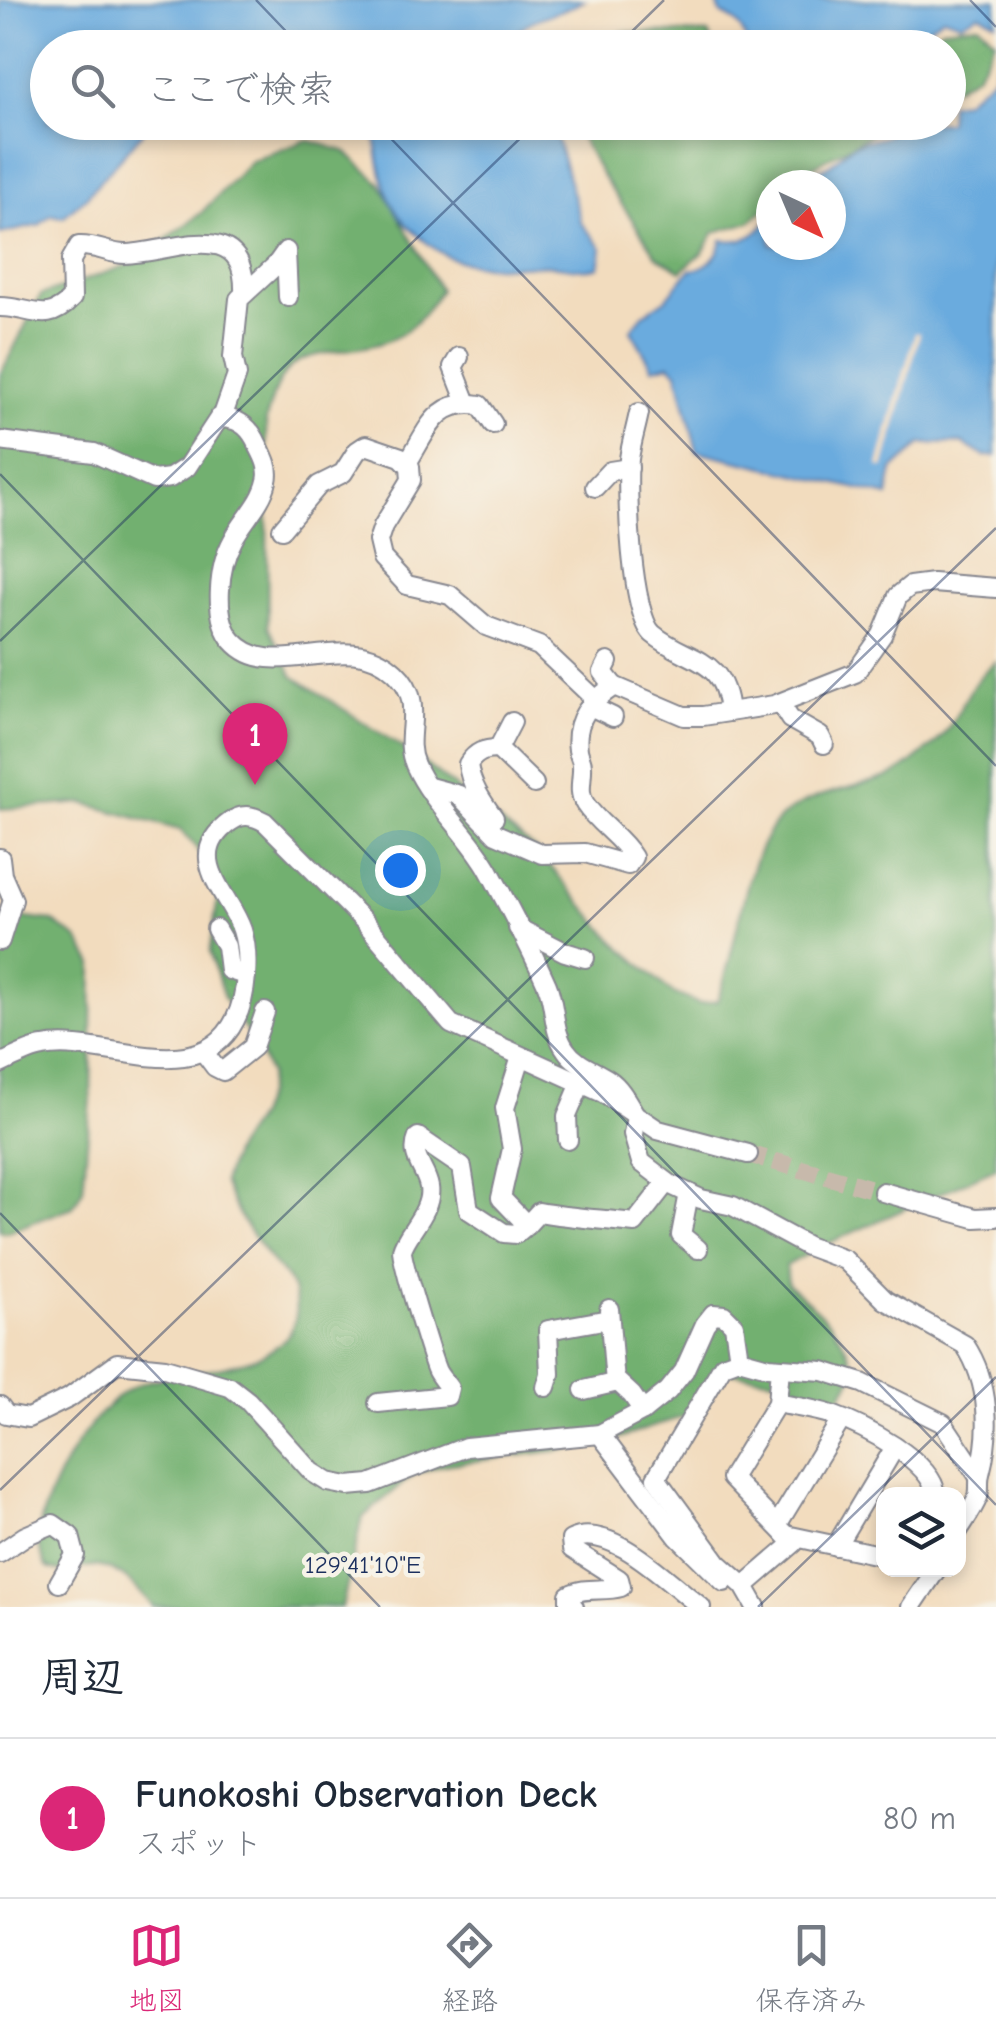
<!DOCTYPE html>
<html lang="ja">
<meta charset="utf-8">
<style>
body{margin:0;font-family:"Comic Neue","Klee One",sans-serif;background:#f6f6f7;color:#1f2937}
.controls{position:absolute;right:30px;bottom:30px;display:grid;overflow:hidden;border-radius:20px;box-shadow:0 5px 15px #0003}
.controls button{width:90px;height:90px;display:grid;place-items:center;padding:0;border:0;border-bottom:2px solid #e0e1e3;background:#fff;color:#1f2937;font:50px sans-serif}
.compass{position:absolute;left:756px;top:170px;width:90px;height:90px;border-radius:50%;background:#fff;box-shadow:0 5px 15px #0003;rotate:136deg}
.you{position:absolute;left:400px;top:870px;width:35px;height:35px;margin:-25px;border:8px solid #fff;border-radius:50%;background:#1a73e8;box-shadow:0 0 0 15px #1a73e833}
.badge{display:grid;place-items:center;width:65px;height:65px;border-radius:50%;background:#db2777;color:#fff;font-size:32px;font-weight:700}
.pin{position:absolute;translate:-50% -82px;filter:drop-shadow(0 2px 5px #0008)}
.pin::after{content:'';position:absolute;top:52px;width:35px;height:30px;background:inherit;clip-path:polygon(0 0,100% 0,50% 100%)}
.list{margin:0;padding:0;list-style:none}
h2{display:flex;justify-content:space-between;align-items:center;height:130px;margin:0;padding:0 40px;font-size:42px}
h2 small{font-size:32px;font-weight:400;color:#747a83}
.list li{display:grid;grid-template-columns:65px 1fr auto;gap:30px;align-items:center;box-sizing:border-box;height:160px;padding:0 40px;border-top:2px solid #e0e1e3}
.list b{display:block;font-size:38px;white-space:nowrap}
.list p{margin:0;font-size:32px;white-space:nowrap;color:#747a83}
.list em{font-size:32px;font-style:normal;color:#747a83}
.icon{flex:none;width:55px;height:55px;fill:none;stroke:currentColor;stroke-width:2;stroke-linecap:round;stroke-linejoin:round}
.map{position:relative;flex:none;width:996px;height:1607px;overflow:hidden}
.search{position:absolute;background:#fff;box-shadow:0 5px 15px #0003;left:30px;right:30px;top:30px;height:110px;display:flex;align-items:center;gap:25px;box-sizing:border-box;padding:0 35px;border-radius:55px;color:#747a83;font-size:38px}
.sheet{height:290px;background:#fff}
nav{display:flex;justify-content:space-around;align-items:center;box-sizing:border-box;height:140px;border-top:2px solid #e0e1e3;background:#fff;font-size:28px;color:#747a83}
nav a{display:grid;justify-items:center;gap:5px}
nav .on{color:#db2777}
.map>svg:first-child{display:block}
.forest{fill:#72b070;stroke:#467067;stroke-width:2.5}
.water{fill:#6aabde;stroke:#426d9e;stroke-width:2.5}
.pier{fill:#f2dcbe}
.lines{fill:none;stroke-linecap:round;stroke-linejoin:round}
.minor-tunnel{stroke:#c7b9ab;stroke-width:18;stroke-dasharray:18 9;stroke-linecap:butt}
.minor-casing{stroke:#86868e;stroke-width:22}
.minor{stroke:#fff;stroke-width:18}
.ticks{fill:none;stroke:#1b2f5e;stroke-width:2.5;stroke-opacity:0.45}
.ticks-label{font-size:25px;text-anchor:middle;fill:#1b2f5e;stroke:#f7f3e8;stroke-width:9;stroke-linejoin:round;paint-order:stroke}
</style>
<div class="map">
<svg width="996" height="1607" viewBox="0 0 996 1607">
<rect width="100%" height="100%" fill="#f7f3e8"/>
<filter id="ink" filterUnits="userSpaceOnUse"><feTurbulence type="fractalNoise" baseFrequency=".01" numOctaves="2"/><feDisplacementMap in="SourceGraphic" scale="20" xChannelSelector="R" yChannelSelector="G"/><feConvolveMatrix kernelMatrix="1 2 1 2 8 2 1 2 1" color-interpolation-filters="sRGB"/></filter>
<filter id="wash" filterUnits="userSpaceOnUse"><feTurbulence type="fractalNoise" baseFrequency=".0048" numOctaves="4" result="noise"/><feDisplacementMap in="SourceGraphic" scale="40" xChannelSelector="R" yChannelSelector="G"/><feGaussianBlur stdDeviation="2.25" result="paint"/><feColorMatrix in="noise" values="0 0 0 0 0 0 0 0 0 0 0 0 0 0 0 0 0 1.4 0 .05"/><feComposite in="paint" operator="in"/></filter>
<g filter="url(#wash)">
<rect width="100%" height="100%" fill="#f2dcbe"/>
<g class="forest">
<path d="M979 24 995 40 977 74 949 90 948 48 915 47 942 28Z"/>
<path d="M622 32 708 34 714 47H604Z"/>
<path d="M572 123H704L701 134 772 137 810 123H891L805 171 790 185H771V203L750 222 715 232 703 252 681 271 657 256 601 174Z"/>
<path d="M307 140 345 151 380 183 440 290C413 336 391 345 339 351 325 353 305 356 294 364 277 377 271 401 266 420L268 626 293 676 412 754 538 852 613 940 671 992 699 1004 717 1001C738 952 743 846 785 814 814 792 853 789 887 777 903 772 918 757 931 747 960 724 965 683 996 662V1168L820 1247 786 1266 788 1284C819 1312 845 1330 855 1372L837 1403 782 1380 726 1372 688 1415 599 1445 443 1465 414 1474 363 1517 342 1607H153C139 1589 118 1566 93 1566 71 1567 69 1577 46 1567 43 1558 37 1547 38 1538 43 1491 90 1409 133 1387 175 1366 280 1376 295 1320 297 1313 295 1296 293 1289 289 1279 277 1268 270 1259 251 1234 234 1211 223 1182L234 1151 256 1118 266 1094 269 1074 258 1049 224 998 210 952 218 898 213 877 194 844 180 830 83 803 0 809V375L41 295 134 263 200 214 251 161Z"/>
<path d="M0 915 52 921 78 939 93 964 91 1100 83 1189 73 1207 7 1232 0 1231Z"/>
</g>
<g class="water">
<path d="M0 0H585C559 17 518 15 508 47L48 48V122L146 123 145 130 85 198 63 217 51 215 39 225 0 234Z"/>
<path d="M716 0H996V22L979 14 961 23 943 17 906 43 899 41 891 47H748C743 30 739 21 721 14Z"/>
<path d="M996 63V456H984L962 443 921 444 893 470 888 496 697 451 677 372 670 364 653 368 631 330 644 314 666 299 690 270C707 269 719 256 722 240 748 243 759 235 771 213V245H831V185H808L811 173C834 168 834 159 851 147 870 134 881 147 901 124L948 122 949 103 964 101 995 75Z"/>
<path d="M357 123H538L557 140 581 223 602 248 599 267C583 273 563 265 545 265 517 266 487 269 460 261 439 256 405 227 394 208 384 190 378 160 376 140Z"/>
</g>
<path class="pier" d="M915 333H920L884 468 878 466Z"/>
</g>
<g filter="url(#ink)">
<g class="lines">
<path class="minor-tunnel" d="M748 1154 883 1192"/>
<g class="minor-casing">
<g id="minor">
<path d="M0 307C32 307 46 326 72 298L71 260 79 246C96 245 109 254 125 254 171 253 247 214 244 294"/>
<path d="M459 357 453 367 467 403"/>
<path d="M639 413C636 428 631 444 629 459 626 490 631 615 653 634 688 663 724 655 729 712"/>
<path d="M222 418 237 375 233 357 239 299 276 265 286 251 288 297"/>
<path d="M0 441 94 453 154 480 170 478 187 467 219 418C236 418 247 424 255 439 261 452 271 466 267 481 262 504 243 520 233 540 219 565 212 618 233 641 273 686 346 625 395 672 428 703 401 734 415 765 432 803 468 833 489 870 509 907 530 946 547 985 556 1006 552 1031 566 1050 576 1065 594 1070 609 1080 621 1088 628 1103 636 1116L633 1134 641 1162 671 1185 701 1199 733 1206 807 1246 845 1260 885 1300 965 1345C990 1383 991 1432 980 1474 978 1481 980 1490 978 1497 973 1509 965 1520 958 1531"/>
<path d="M407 463C428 431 435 398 480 405L493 424"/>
<path d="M595 487 610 471 629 468"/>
<path d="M282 529 319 485 343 473 357 451 366 445 401 457 410 466 411 480 383 526 378 541 382 558 407 585 450 595 486 626 539 646 595 699"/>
<path d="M614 686 684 716H703L774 705 855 673 882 635 898 596 910 586 933 583 996 588"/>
<path d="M780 703 790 719 820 736 824 744"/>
<path d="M590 706 613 717"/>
<path d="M498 749 512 722"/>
<path d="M429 787 459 795 496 834 542 854 585 853 628 865 633 857C620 836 598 824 585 804 577 791 583 779 582 765 582 760 579 756 578 750 574 719 590 702 614 686L603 672 608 662"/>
<path d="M494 818C482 801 470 784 468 764 476 752 484 749 498 749L534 784"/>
<path d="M0 858 2 875 13 900 0 941"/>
<path d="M518 928 565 952 585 958"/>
<path d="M216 929 226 946 229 970 245 975"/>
<path d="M203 1051 215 1067 223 1071 253 1047 265 1012"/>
<path d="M0 1064C13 1058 29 1049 43 1047 101 1035 199 1092 235 1020 247 997 250 955 242 930 231 895 181 857 230 822 242 813 252 815 265 822L364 921 451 1024 603 1093 658 1130 748 1154"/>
<path d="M568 1140 567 1116 581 1083"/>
<path d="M883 1192 975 1218 996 1217"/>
<path d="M689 1193 681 1235 698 1249"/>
<path d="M527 1225 539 1212C571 1218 602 1219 635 1223L667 1182"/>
<path d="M609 1309 615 1383"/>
<path d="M546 1387 550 1374 548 1330 609 1319"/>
<path d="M584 1390 618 1382 632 1395 643 1411"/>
<path d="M378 1403 447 1396 449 1388C445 1382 438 1375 436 1369 431 1356 400 1257 402 1250 406 1233 433 1211 429 1187 426 1168 409 1158 418 1137L462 1167 469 1210 504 1233 516 1234 527 1225 501 1198 512 1149 505 1108 521 1057"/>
<path d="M777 1403C795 1407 815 1409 832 1415 863 1426 931 1460 936 1494"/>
<path d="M0 1406 6 1414 28 1418 69 1398 117 1363 165 1368 230 1387 248 1401 312 1472 328 1482 348 1486 370 1484 466 1447 600 1434 643 1411 668 1391 684 1371 705 1324 713 1314 724 1315 734 1325 739 1359"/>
<path d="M600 1434 678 1537 724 1582"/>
<path d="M777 1525 841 1420"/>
<path d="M786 1535 884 1556"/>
<path d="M836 1546 895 1447"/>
<path d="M0 1553 25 1536 53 1524 70 1536 75 1555 59 1583"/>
<path d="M744 1586 794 1543 731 1478 777 1403 780 1368"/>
<path d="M574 1607 569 1603V1595C585 1586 604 1592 621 1587L619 1579 572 1549 571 1540C610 1520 671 1585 701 1607"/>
<path d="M756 1607 744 1586 718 1563 656 1478 723 1365 739 1359 768 1367 823 1371 862 1383 943 1423 979 1477"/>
<path d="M911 1607 936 1570"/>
</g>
</g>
<use href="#minor" class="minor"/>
</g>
</g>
<path class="ticks" d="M256 0 302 48M970 0 996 27M615 48 664 0M375 122 996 766M0 474 996 1505M0 641 537 122M0 1213 380 1607M0 1490 996 528M758 1607 996 1377"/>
<g class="ticks-label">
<text x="363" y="1573">129°41'10"E</text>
</g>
</svg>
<div class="controls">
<button><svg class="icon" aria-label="layers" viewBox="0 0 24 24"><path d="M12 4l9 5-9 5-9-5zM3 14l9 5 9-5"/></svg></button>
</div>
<svg class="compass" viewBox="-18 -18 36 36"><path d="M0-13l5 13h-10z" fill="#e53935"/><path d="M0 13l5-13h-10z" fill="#747a83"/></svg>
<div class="you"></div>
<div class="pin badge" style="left:255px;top:785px">1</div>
<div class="search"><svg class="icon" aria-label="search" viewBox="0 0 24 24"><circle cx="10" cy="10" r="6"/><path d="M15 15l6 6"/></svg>ここで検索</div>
</div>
<section class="sheet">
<h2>周辺<small></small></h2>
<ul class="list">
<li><span class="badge">1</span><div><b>Funokoshi Observation Deck</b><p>スポット</p></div><em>80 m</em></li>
</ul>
</section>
<nav>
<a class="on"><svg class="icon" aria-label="map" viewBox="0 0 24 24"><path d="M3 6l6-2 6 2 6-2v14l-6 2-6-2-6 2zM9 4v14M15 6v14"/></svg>地図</a>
<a><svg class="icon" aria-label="directions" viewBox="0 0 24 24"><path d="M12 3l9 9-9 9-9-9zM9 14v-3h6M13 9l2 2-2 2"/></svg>経路</a>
<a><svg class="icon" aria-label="saved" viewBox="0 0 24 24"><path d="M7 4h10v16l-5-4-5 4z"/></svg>保存済み</a>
</nav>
